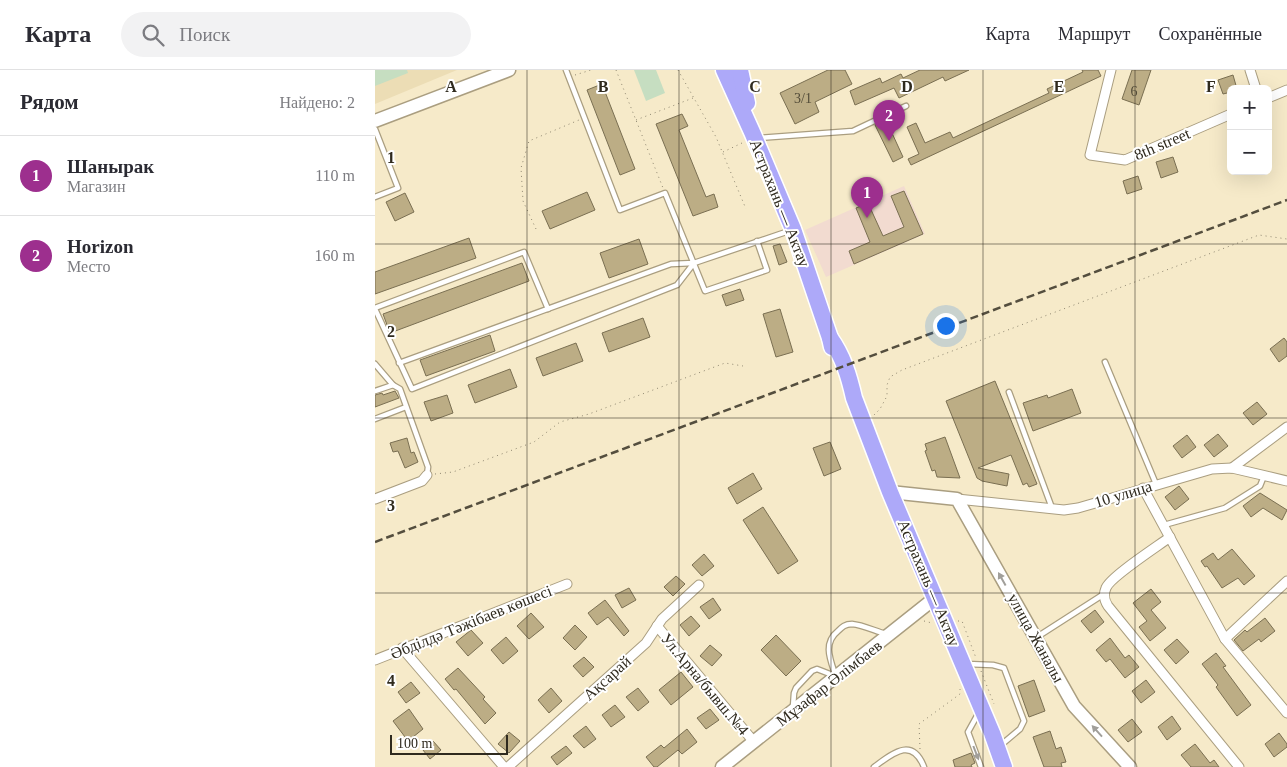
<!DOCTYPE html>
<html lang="ru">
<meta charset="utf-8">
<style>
body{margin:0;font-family:Georgia,serif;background:#f2f2f3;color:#2b2b33}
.controls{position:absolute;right:15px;top:15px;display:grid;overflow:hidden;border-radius:8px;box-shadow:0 5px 20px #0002}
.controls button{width:45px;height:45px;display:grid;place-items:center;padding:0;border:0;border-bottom:1px solid #e1e1e2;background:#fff;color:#2b2b33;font:25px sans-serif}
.scale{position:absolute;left:15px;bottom:12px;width:118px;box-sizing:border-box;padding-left:5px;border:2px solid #2f2a1e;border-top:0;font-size:14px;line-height:18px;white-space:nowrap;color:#2f2a1e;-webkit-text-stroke:4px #fff;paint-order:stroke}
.you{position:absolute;left:570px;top:255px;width:18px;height:18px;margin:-12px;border:4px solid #fff;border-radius:50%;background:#1a73e8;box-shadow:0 0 0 8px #1a73e833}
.badge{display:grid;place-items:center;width:32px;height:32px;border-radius:50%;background:#9d2f8e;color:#fff;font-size:16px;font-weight:700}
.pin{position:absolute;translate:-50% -41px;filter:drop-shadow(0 1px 2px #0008)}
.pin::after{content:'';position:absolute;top:26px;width:18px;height:15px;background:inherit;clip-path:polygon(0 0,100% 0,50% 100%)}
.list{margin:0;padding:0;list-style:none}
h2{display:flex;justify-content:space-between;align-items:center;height:65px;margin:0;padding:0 20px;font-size:21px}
h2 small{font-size:16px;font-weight:400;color:#7c7c81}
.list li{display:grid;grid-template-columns:32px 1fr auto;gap:15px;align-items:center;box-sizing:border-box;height:80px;padding:0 20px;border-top:1px solid #e1e1e2}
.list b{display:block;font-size:19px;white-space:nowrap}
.list p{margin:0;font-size:16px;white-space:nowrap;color:#7c7c81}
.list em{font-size:16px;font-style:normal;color:#7c7c81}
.icon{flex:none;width:28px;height:28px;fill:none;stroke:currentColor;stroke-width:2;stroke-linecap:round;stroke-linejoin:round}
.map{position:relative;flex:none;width:912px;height:697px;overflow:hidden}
header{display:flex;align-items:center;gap:30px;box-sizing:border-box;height:70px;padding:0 25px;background:#fff;border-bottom:1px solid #e1e1e2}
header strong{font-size:24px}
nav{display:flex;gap:28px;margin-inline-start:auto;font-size:18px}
.search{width:350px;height:45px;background:#f2f2f3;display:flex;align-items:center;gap:12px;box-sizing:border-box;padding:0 18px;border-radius:28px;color:#7c7c81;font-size:19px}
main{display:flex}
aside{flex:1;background:#fff}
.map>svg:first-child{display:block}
.commercial{fill:#f2dbd0}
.built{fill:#ecddb5}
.green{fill:#c6dec1}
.building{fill:#bcad85;stroke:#7a6f52}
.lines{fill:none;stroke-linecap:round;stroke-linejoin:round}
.lane-casing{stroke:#aa9e80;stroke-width:7}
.street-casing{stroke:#aa9e80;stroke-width:11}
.secondary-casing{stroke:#aa9e80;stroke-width:15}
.highway-casing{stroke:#fff;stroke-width:19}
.path{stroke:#8e8670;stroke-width:1;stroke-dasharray:1 4;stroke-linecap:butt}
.lane{stroke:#fff;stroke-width:4.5}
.street{stroke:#fff;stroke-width:9}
.secondary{stroke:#fff;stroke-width:12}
.highway{stroke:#ada9f9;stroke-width:16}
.rail{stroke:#544e3e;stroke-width:2.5;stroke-dasharray:8 4;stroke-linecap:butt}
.oneway{fill:#a19f9a}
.grid{fill:none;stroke:#2f2a1e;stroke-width:1;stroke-opacity:0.55}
.labels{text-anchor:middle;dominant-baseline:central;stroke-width:4;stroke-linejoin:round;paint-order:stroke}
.number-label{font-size:14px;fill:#524b38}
.street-label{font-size:16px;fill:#2f2a1e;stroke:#fff}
.grid-label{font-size:16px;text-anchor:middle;font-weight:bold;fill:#2f2a1e;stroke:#fff;stroke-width:4;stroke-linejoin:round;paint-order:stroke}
</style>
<header>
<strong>Карта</strong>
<div class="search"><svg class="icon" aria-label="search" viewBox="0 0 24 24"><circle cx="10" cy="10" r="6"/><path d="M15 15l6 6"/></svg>Поиск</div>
<nav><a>Карта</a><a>Маршрут</a><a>Сохранённые</a></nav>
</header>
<main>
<aside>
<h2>Рядом<small>Найдено: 2</small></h2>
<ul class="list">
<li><span class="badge">1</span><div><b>Шанырак</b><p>Магазин</p></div><em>110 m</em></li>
<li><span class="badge">2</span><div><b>Horizon</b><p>Место</p></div><em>160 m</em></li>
</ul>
</aside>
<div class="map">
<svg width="912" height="697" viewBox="0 0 912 697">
<rect width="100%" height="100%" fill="#f6eac9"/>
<path class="commercial" d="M529 116 550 164 451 207 430 160Z"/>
<path class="built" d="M0 0H82L0 34Z"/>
<g class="green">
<path d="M0 0H32L33 3 0 16Z"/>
<path d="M259 0H281L290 23 271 31Z"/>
</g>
<g class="building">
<path d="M453 0H470L477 14 440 32 444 42 420 54 405 23Z"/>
<path d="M545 0H594L570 11 568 7 524 28 519 18 480 35 475 21 505 8 507 13 526 4 528 8Z"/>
<path d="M707 0H723L726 6 536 95 533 89 544 84 532 57 541 53 550 73 575 62 578 68 674 23 672 19 708 2Z"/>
<path d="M757 0H776L764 35 747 29Z"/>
<path d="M858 5 862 19H856V22L848 24 843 10Z"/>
<path d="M227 14 260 99 245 105 212 20Z"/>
<path d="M307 44 313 56 304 60 331 127 339 124 343 137 318 146 281 54Z"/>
<path d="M511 50 528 87 518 92 500 55Z"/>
<path d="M798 87 803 102 786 108 781 92Z"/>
<path d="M763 106 767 119 752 124 748 111Z"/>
<path d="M529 121 548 164 479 194 474 181 495 172 481 138 493 133 508 166 529 157 516 126Z"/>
<path d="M212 122 220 140 175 159 167 141Z"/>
<path d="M30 123 39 142 20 151 11 132Z"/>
<path d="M94 168 101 188 0 224V202Z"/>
<path d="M264 169 273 194 234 208 225 183Z"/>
<path d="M405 174 412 192 404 195 398 176Z"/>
<path d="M147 193 154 211 15 263 8 244Z"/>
<path d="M365 219 369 230 351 236 347 225Z"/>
<path d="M405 239 418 282 401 287 388 244Z"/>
<path d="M268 248 275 267 234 282 227 263Z"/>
<path d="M115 265 120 281 51 306 45 290Z"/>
<path d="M909 268 912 272V286L904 292 895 279Z"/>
<path d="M201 273 208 291 168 306 161 288Z"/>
<path d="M135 299 142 317 100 333 93 315Z"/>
<path d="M620 311 662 414 654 417 652 413 648 415 636 385 603 398 634 404 632 416 607 411 602 408 571 331Z"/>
<path d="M697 319 706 343 658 361 648 333 672 325 673 328Z"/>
<path d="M20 321 24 328 0 337V325L7 323 8 325Z"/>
<path d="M72 325 78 343 56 351 49 332Z"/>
<path d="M882 332 892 344 878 355 868 343Z"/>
<path d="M843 364 853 376 839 387 829 375Z"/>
<path d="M812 365 821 377 807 388 798 376Z"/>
<path d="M570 367 585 408 562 407 560 400 557 401 550 381 552 380 550 374Z"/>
<path d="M32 368 36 383 39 382 43 392 30 398 23 381 18 382 15 373Z"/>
<path d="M455 372 466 399 449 406 438 378Z"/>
<path d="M378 403 387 419 362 434 353 418Z"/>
<path d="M804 416 814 429 800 440 790 427Z"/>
<path d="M885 423 912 440 907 450 888 438 876 447 868 436Z"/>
<path d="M388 437 423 491 403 504 368 450Z"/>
<path d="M857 479 880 506 869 515 863 508 847 518 832 496 830 497 826 491 838 483 843 490Z"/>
<path d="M329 484 339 496 327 506 317 495Z"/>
<path d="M301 506 310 514 298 526 289 517Z"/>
<path d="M254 518 261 530 247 538 240 525Z"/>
<path d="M776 519 786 532 776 540 791 558 775 571 764 557 772 551 758 533Z"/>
<path d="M338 528 346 540 334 549 325 537Z"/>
<path d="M230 530 254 561 249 566 233 547 222 555 213 543Z"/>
<path d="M720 540 729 552 716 563 706 551Z"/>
<path d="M156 543 169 557 154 569 142 556Z"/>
<path d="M316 546 325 556 314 566 305 555Z"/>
<path d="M890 548 900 561 886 572 884 569 868 581 859 570 870 560 872 562Z"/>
<path d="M200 555 212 567 200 580 188 568Z"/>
<path d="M96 560 108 573 93 586 81 572Z"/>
<path d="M401 565 426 591 411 606 386 580Z"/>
<path d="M131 567 143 581 128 594 116 580Z"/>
<path d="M735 568 750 588 754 585 764 597 750 608 735 589 731 592 721 580Z"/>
<path d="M802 569 814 582 801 594 789 580Z"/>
<path d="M335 575 347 585 337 596 325 586Z"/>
<path d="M841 583 851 596 848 597 876 635 862 646 841 617 843 615 827 594Z"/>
<path d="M209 587 219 597 208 607 198 596Z"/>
<path d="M83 598 110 627 108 629 121 643 110 654 81 619 79 620 70 609Z"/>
<path d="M306 602 318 617 296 635 284 620Z"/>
<path d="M659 610 670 641 654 647 643 616Z"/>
<path d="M771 610 780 622 766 633 757 621Z"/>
<path d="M36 612 45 623 31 633 23 622Z"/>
<path d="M176 618 187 631 174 643 163 630Z"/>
<path d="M263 618 274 632 263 641 251 627Z"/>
<path d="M240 635 250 647 236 657 227 645Z"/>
<path d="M34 639 48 659 33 671 18 651Z"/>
<path d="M335 639 344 650 331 659 322 648Z"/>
<path d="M797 646 806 659 792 670 783 657Z"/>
<path d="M757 649 767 662 753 672 743 660Z"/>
<path d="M211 656 221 669 209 678 198 666Z"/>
<path d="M312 659 322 672 307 684 303 680 282 697H279L271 687 286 675 289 678Z"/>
<path d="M675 661 681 679 686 677 691 692 686 693 687 697H669L658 667Z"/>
<path d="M134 662 145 671 134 683 123 674Z"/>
<path d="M904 663 912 674V677L899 687 890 674Z"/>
<path d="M58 671 66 680 55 689 48 680Z"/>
<path d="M820 674 835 693 839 690 844 697H816L806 685Z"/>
<path d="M191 676 197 683 182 695 176 687Z"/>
<path d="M596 683 600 693 596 695 597 697H580L578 690Z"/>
</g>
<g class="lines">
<g class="lane-casing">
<g id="lane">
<path d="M191 0 245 140 290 123 330 221 392 200 382 171"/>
<path d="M0 59 23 118 0 127"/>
<path d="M384 68 478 61 531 36"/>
<path d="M0 238 149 182 173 239"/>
<path d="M0 239 37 319 302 215 319 193"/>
<path d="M730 292 781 414"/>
<path d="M24 293 296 194 319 193 414 161"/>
<path d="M0 294 18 315 25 319 53 397 52 405"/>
<path d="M0 321 18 315"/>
<path d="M634 322 677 438"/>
<path d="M0 349 31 337"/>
<path d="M789 455 850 438 885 416 889 406"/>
<path d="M662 567 729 524"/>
<path d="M592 594 618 595 629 598 649 651 645 659 626 675"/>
<path d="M460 604C455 589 448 573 463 561 467 557 470 554 477 554 488 555 500 561 511 564"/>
<path d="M418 637 419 623 421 618 437 601 442 599 460 606"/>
<path d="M603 644 593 662 606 697"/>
<path d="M499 697C517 684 537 666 549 697"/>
</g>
</g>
<g class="street-casing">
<g id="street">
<path d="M736 0 715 85 750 90 856 44"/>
<path d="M875 0 881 19"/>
<path d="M893 28 912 20"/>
<path d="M857 398 912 357"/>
<path d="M768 418 850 569 912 643"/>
<path d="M0 429 47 411 52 405"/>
<path d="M582 429 689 440 703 438 837 399 857 398 912 411"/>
<path d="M795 467C783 476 735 507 731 518 728 525 729 530 733 536L864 697"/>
<path d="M282 556 379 672"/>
<path d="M850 569 912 511"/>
<path d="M27 578 129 697"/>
<path d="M0 590 192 514"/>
<path d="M133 697 271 573 287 549 324 515"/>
</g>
</g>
<g class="secondary-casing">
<g id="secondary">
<path d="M0 51 134 0"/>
<path d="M515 422 582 429 699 636 755 697"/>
<path d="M347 697 560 528"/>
</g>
</g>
<g class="highway-casing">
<g id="highway">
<path d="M349 0 377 62 418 159 455 268 457 277"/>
<path d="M365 0 372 33"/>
<path d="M455 268C468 286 474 306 479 328L515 422 617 663 629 697"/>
</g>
</g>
<g class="path">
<path d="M241 0 288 118"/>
<path d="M303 0 341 67 371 139"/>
<path d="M200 5 216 0"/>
<path d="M261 50 318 28"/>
<path d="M348 82 367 73"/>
<path d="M161 159 148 131 146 98 154 71 204 50"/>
<path d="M499 345 505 339 512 326V315L515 307 527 300 884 165 912 169"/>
<path d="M60 404 78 402 159 372 185 352 214 344 350 293 368 296"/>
<path d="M549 551 557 553"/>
<path d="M583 551H587L601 588"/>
<path d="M606 601 619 634"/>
<path d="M545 679 544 654 585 624V619"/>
</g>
<use href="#lane" class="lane"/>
<use href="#street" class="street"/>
<use href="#secondary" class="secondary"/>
<use href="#highway" class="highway"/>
<path class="rail" d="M0 472 912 130"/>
</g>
<defs><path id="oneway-solid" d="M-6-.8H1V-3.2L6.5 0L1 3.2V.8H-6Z" transform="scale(1.25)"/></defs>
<g class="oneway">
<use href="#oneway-solid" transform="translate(627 509) rotate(-119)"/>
<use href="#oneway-solid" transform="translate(722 661) rotate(-132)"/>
<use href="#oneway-solid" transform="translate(601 683) rotate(69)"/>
</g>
<path class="grid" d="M152 0V697M304 0V697M456 0V697M608 0V697M760 0V697M0 174H912M0 348H912M0 523H912"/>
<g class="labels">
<g class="number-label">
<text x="759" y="21">6</text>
<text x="428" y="28">3/1</text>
</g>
<g class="street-label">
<text transform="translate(787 74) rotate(-23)">8th street</text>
<text transform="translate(405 133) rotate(68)">Астрахань — Актау</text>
<text transform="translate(748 424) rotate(-17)">10 улица</text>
<text transform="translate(554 513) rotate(67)">Астрахань — Актау</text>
<text transform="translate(96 552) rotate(-22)">Әбділдә Тәжібаев көшесі</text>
<text transform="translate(661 568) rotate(61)">улица Жаналы</text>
<text transform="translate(232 608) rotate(-42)">Ақсарай</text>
<text transform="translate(454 613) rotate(-38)">Мұзафар Әлімбаев</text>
<text transform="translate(330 614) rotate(50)">Ул.Арна/бывш.№4</text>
</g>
</g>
<g class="grid-label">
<text x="76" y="22">A</text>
<text x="228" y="22">B</text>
<text x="380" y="22">C</text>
<text x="532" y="22">D</text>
<text x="684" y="22">E</text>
<text x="836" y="22">F</text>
<text x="16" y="93">1</text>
<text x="16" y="267">2</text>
<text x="16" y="441">3</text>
<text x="16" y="616">4</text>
</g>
</svg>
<div class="controls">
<button>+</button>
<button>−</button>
</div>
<div class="scale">100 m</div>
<div class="you"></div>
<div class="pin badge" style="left:492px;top:148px">1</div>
<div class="pin badge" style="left:514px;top:71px">2</div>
</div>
</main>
